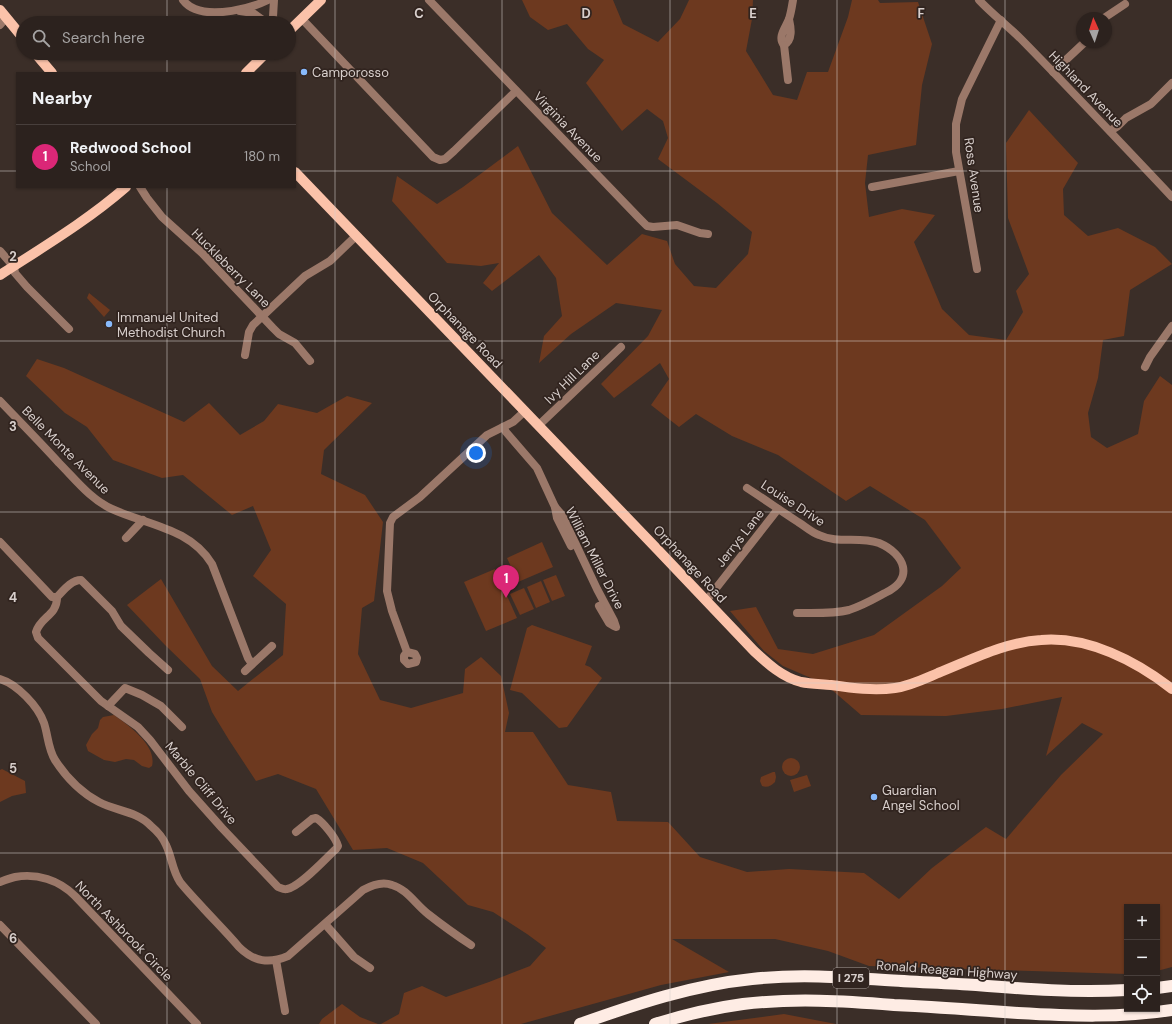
<!DOCTYPE html>
<meta charset="utf-8">
<style>
body{margin:0;font-family:"DM Sans",sans-serif;background:#382f2b;color:#f1f3f6}
.controls{position:absolute;right:12px;bottom:12px;display:grid;overflow:hidden;border-radius:0px;box-shadow:0 1px 3px #0004}
.controls button{width:36px;height:36px;display:grid;place-items:center;padding:0;border:0;border-bottom:1px solid #483f3c;background:#2c221e;color:#f1f3f6;font:20px sans-serif}
.compass{position:absolute;left:1076px;top:12px;width:36px;height:36px;border-radius:50%;background:#2c221e;box-shadow:0 1px 3px #0004;rotate:357deg}
.you{position:absolute;left:476px;top:453px;width:14px;height:14px;margin:-10px;border:3px solid #fff;border-radius:50%;background:#1a73e8;box-shadow:0 0 0 6px #1a73e833}
.badge{display:grid;place-items:center;width:26px;height:26px;border-radius:50%;background:#db2777;color:#fff;font-size:13px;font-weight:700}
.pin{position:absolute;translate:-50% -33px;filter:drop-shadow(0 1px 2px #0008)}
.pin::after{content:'';position:absolute;top:21px;width:14px;height:12px;background:inherit;clip-path:polygon(0 0,100% 0,50% 100%)}
.list{margin:0;padding:0;list-style:none}
h2{display:flex;justify-content:space-between;align-items:center;height:52px;margin:0;padding:0 16px;font-size:17px}
h2 small{font-size:13px;font-weight:400;color:#a6a4a4}
.list li{display:grid;grid-template-columns:26px 1fr auto;gap:12px;align-items:center;box-sizing:border-box;height:64px;padding:0 16px;border-top:1px solid #483f3c}
.list b{display:block;font-size:15px;white-space:nowrap}
.list p{margin:0;font-size:13px;white-space:nowrap;color:#a6a4a4}
.list em{font-size:13px;font-style:normal;color:#a6a4a4}
.icon{flex:none;width:22px;height:22px;fill:none;stroke:currentColor;stroke-width:2;stroke-linecap:round;stroke-linejoin:round}
.map{position:relative;flex:none;width:1172px;height:1024px;overflow:hidden}
.search{position:absolute;background:#2c221e;box-shadow:0 1px 3px #0004;left:16px;top:16px;width:280px;height:44px;display:flex;align-items:center;gap:10px;box-sizing:border-box;padding:0 14px;border-radius:22px;color:#a6a4a4;font-size:15px}
.panel{position:absolute;background:#2c221e;box-shadow:0 1px 3px #0004;left:16px;top:72px;width:280px;height:116px;border-radius:0px}
.map>svg:first-child{display:block}
.green{fill:#6d391f}
.lines{fill:none;stroke-linecap:round;stroke-linejoin:round}
.minor{stroke:#9b7869;stroke-width:8}
.major{stroke:#fbc2a9;stroke-width:10}
.highway{stroke:#feece4;stroke-width:12}
.grid{fill:none;stroke:#d8cfcc;stroke-width:1;stroke-opacity:0.55}
.poi-dot{fill:#88bafc;stroke:#31241f;stroke-width:1.5}
.labels{text-anchor:middle;dominant-baseline:central;stroke-width:3.5;stroke-linejoin:round;paint-order:stroke}
.shield{fill:#31241f;stroke:#a69c98;stroke-width:1}
.shield-label{font-size:12px;font-weight:bold;fill:#d8cfcc}
.poi-label{font-size:13px;fill:#d8cfcc;stroke:#31241f;text-anchor:start}
.street-label{font-size:13px;fill:#d8cfcc;stroke:#31241f}
.grid-label{font-size:13px;text-anchor:middle;font-weight:bold;fill:#d8cfcc;stroke:#31241f;stroke-width:3.5;stroke-linejoin:round;paint-order:stroke}
</style>
<div class="map">
<svg width="1172" height="1024" viewBox="0 0 1172 1024">
<rect width="100%" height="100%" fill="#3b2e28"/>
<g class="green">
<path d="M522 0H613L623 24 658 42 680 19 689 0H753L752 19 746 51 773 95 797 100 807 72H828L848 17 852 0H878L880 3 918 2 932 44 922 85 916 145 868 155 865 183 869 217 902 209 935 215 914 242 942 309 969 335 1006 340 1023 312 1016 291 1029 274 1008 218 1006 143 1029 110 1078 163 1063 189 1064 215 1088 236 1118 228 1155 247 1172 264 1130 290 1124 336 1103 340 1098 378 1088 413 1091 437 1107 448 1138 434 1144 401 1160 376 1172 385V967L1157 971V907H1127V974L869 966 828 951 775 939H672L729 972 661 985 521 1024H381L399 1014 404 993 422 986 446 997 489 982 530 966 546 948 527 934 493 912 468 905 423 863 387 848 353 850 316 789 278 774 256 781 229 740 212 712 200 679 165 645 127 605 161 579 212 666 238 691 283 655 286 604 253 576 271 550 253 506 232 515 183 475 162 478 113 460 87 427 65 413 26 376 37 359 64 368 184 422 209 403 240 435 264 421 278 404 317 413 347 396 372 403 324 450 321 474 365 495 383 522 374 601 362 608 358 654 380 700 411 708 463 693 465 669 481 657 501 676 509 713 505 732H533L568 785 611 792 617 821 668 822 700 857 747 872 789 869 864 873 899 899 932 868 986 827 1006 839 1061 775 1103 734 1082 723 1046 756 1062 697 1002 709 946 716 861 715 825 684 783 666 764 651 730 611 756 607 778 649 813 654 874 635 942 586 961 568 925 520 870 486 846 501 778 455 732 436 696 414 679 427 651 405 669 379 660 363 614 398 601 384 648 336 662 310 616 303 571 334 539 363 544 336 562 316 556 278 539 255 492 291 483 283 499 263 481 266 447 263 392 201 397 176 437 204 463 187 518 146 552 213 607 265 642 234 667 241 675 264 694 286 716 288 748 254 752 232 717 203 658 159 668 138 663 121 647 109 622 131 586 83 604 60 588 49 567 24 548 30 530 17Z"/>
<path d="M89 293 110 310 104 317 87 298Z"/>
<path d="M542 542 553 567 518 582 507 558Z"/>
<path d="M495 569 517 618 486 631 464 582Z"/>
<path d="M556 575 565 596 552 601 543 580Z"/>
<path d="M541 581 550 602 536 608 527 587Z"/>
<path d="M524 588 534 609 520 615 510 594Z"/>
<path d="M532 625 592 646 585 665 590 667 602 678 567 727 559 728 522 693 510 690 527 628Z"/>
<path d="M114 715C129 726 157 745 152 766L149 768 142 766 134 760 126 759 115 762 104 760 88 751 86 745 92 734 98 728 100 720 103 717Z"/>
<circle cx="791" cy="767" r="9"/>
<path d="M2 769 25 781 26 793 12 796 0 802V770Z"/>
<path d="M773 772H775L776 777 775 782C771 786 767 788 762 786L760 781 761 777Z"/>
<path d="M807 775 811 786 794 792 790 780Z"/>
<path d="M342 1004 360 1017 378 1024H319L322 1019Z"/>
<path d="M784 1014 836 1024H708Z"/>
</g>
<g class="lines">
<g class="minor">
<path d="M183 0C186 4 190 7 195 9 214 17 250 9 268 0"/>
<path d="M274 0 273 17 276 23"/>
<path d="M429 0 639 218 647 226 653 227 677 225 700 233 708 234"/>
<path d="M979 0C992 14 1007 25 1021 39 1072 91 1122 144 1172 197"/>
<path d="M240 11 253 13 267 23"/>
<path d="M1104 18 1125 4"/>
<path d="M302 19 433 157 440 160 445 159 454 151 516 91"/>
<path d="M789 19C791 28 793 40 784 45 777 37 786 27 789 19 791 13 792 6 793 0"/>
<path d="M0 25 6 18"/>
<path d="M784 45 788 80"/>
<path d="M1053 72 1085 42"/>
<path d="M1110 131 1118 126 1126 118 1151 104 1172 83"/>
<path d="M140 187 147 198 162 217 202 253 273 328 279 334 295 343 310 361"/>
<path d="M872 187 959 171"/>
<path d="M0 251 14 267 15 273 27 287 69 329"/>
<path d="M977 269 956 152V124L962 99 1001 20"/>
<path d="M245 355 249 332 253 325 305 276 330 261 356 236"/>
<path d="M1145 367 1150 357 1172 326"/>
<path d="M0 401C20 422 40 442 59 463 75 479 91 500 112 509 147 525 190 528 212 564L248 658 252 664"/>
<path d="M539 425 621 347"/>
<path d="M503 427 506 432 537 468 555 507 562 515 597 589 614 621 616 627"/>
<path d="M747 488C764 499 781 511 798 522 805 526 811 532 819 535 838 544 859 536 879 543 905 554 915 579 885 593 874 599 862 606 849 610 833 614 814 613 797 613"/>
<path d="M555 507 557 518 571 546"/>
<path d="M126 538 143 520"/>
<path d="M0 542 52 597H57"/>
<path d="M57 597C57 616 41 616 36 632L38 638 101 701 138 727 150 740 189 791 222 828 278 887C281 888 284 890 287 889 300 887 326 858 336 849L338 846C336 838 323 822 316 818L312 819 296 832"/>
<path d="M57 597C63 591 71 580 81 580L112 611 121 626 149 653 168 670"/>
<path d="M706 601 778 509"/>
<path d="M599 606 609 623 614 626"/>
<path d="M407 652 415 654 417 658 416 662 408 664 404 660V656L407 652 392 611 387 591 390 523 393 517 420 497 487 435 513 422 525 411"/>
<path d="M245 671 272 646"/>
<path d="M0 679C17 684 38 706 44 723 48 735 48 749 55 760 66 777 82 793 99 802 116 811 137 811 151 826 157 831 163 838 166 845 172 857 172 870 180 882 187 891 196 900 204 909 216 922 228 934 239 947 254 962 269 964 288 956L363 890C372 885 382 881 392 885 407 889 416 905 428 914 442 925 456 935 471 945"/>
<path d="M108 706 125 688 142 695 161 706 182 727"/>
<path d="M0 882C5 880 10 878 15 877 37 873 59 880 75 896L197 1024"/>
<path d="M325 924 354 957 370 968"/>
<path d="M0 925 96 1024"/>
<path d="M276 960 285 1011"/>
</g>
<g class="major">
<path d="M0 10 23 38"/>
<path d="M289 31 321 0"/>
<path d="M35 53 52 73"/>
<path d="M246 73 266 53"/>
<path d="M295 172 658 550 754 651C768 664 782 677 801 682 811 684 822 684 831 685 852 688 874 691 895 688 910 686 924 679 938 673 971 660 1005 642 1041 640 1088 636 1136 661 1172 689"/>
<path d="M0 275C43 247 87 221 126 187"/>
</g>
<g class="highway">
<path d="M1157 988 1172 986"/>
<path d="M580 1024C636 1004 693 985 752 979 797 974 841 977 885 980 915 982 946 983 976 985 1026 989 1076 993 1127 990"/>
<path d="M655 1024C684 1015 713 1008 743 1004 794 998 844 1001 894 1005 936 1007 977 1010 1018 1013 1070 1016 1121 1018 1172 1010"/>
</g>
</g>
<path class="grid" d="M167 0V23M335 0V1024M502 0V1024M670 0V1024M837 0V1024M1005 0V1024M167 53V73M0 171H17M295 171H1172M167 187V1024M0 341H1172M0 512H1172M0 683H1172M0 853H1172"/>
<g class="poi-dot">
<circle cx="304" cy="72" r="4"/>
<circle cx="109" cy="324" r="4"/>
<circle cx="874" cy="797" r="4"/>
</g>
<g class="labels">
<rect class="shield" x="833" y="968" width="36" height="20" rx="3"/>
<g class="shield-label">
<text x="851" y="978">I 275</text>
</g>
<g class="poi-label">
<text x="312" y="72">Camporosso</text>
<text x="117" y="317">Immanuel United<tspan x="117" dy="15">Methodist Church</tspan></text>
<text x="882" y="790">Guardian<tspan x="882" dy="15">Angel School</tspan></text>
</g>
<g class="street-label">
<text transform="translate(1086 89) rotate(46)">Highland Avenue</text>
<text transform="translate(568 127) rotate(46)">Virginia Avenue</text>
<text transform="translate(974 175) rotate(82)">Ross Avenue</text>
<text transform="translate(231 268) rotate(45)">Huckleberry Lane</text>
<text transform="translate(465 330) rotate(46)">Orphanage Road</text>
<text transform="translate(572 377) rotate(-44)">Ivy Hill Lane</text>
<text transform="translate(66 450) rotate(45)">Belle Monte Avenue</text>
<text transform="translate(793 503) rotate(33)">Louise Drive</text>
<text transform="translate(740 538) rotate(-52)">Jerrys Lane</text>
<text transform="translate(595 558) rotate(63)">William Miller Drive</text>
<text transform="translate(690 564) rotate(47)">Orphanage Road</text>
<text transform="translate(201 783) rotate(50)">Marble Cliff Drive</text>
<text transform="translate(124 931) rotate(46)">North Ashbrook Circle</text>
<text transform="translate(947 970) rotate(4)">Ronald Reagan Highway</text>
</g>
</g>
<g class="grid-label">
<text x="419" y="18">C</text>
<text x="586" y="18">D</text>
<text x="753" y="18">E</text>
<text x="921" y="18">F</text>
<text x="13" y="261">2</text>
<text x="13" y="431">3</text>
<text x="13" y="602">4</text>
<text x="13" y="773">5</text>
<text x="13" y="943">6</text>
</g>
</svg>
<div class="controls">
<button>+</button>
<button>−</button>
<button><svg class="icon" aria-label="locate" viewBox="0 0 24 24"><circle cx="12" cy="12" r="6"/><path d="M12 2v4M12 18v4M2 12h4M18 12h4"/></svg></button>
</div>
<svg class="compass" viewBox="-18 -18 36 36"><path d="M0-13l5 13h-10z" fill="#e53935"/><path d="M0 13l5-13h-10z" fill="#a6a4a4"/></svg>
<div class="you"></div>
<div class="pin badge" style="left:506px;top:598px">1</div>
<div class="search"><svg class="icon" aria-label="search" viewBox="0 0 24 24"><circle cx="10" cy="10" r="6"/><path d="M15 15l6 6"/></svg>Search here</div>
<section class="panel">
<h2>Nearby<small></small></h2>
<ul class="list">
<li><span class="badge">1</span><div><b>Redwood School</b><p>School</p></div><em>180 m</em></li>
</ul>
</section>
</div>
